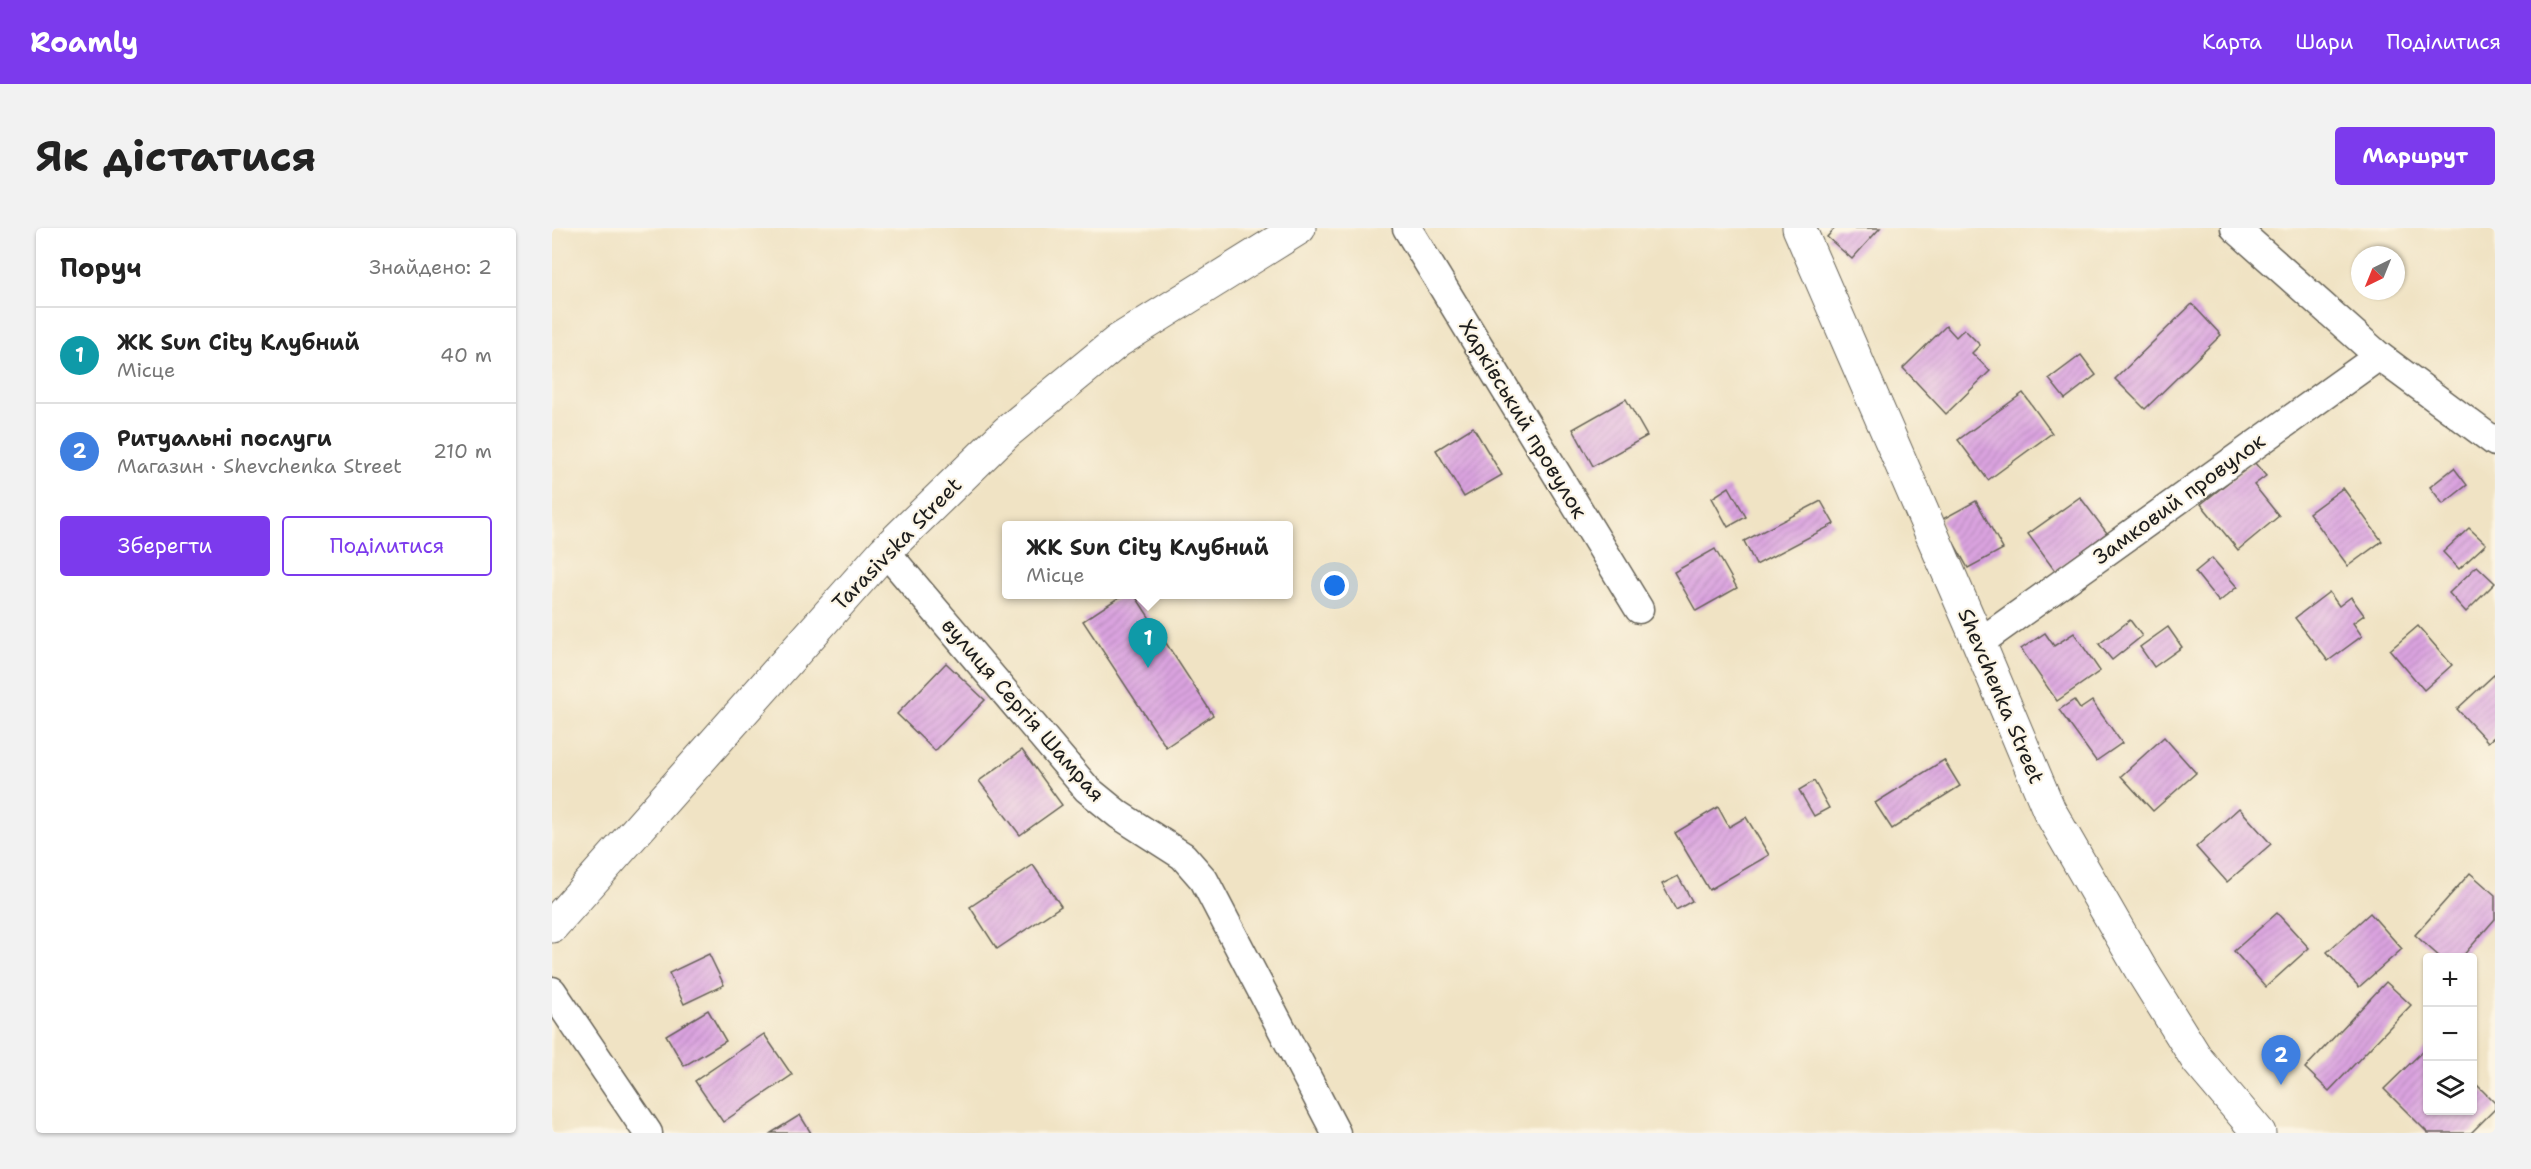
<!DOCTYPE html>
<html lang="uk">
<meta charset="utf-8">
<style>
body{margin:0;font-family:"Shantell Sans",sans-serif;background:#f2f2f2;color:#222}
.controls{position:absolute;right:18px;bottom:18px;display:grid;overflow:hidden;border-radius:6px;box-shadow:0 2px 4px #0004}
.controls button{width:54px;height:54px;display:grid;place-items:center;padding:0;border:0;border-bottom:2px solid #e0e0e0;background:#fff;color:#222;font:30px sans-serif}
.compass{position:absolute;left:1799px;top:18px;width:54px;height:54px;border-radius:50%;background:#fff;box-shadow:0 2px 4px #0004;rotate:223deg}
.you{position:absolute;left:783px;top:358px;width:21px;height:21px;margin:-15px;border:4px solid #fff;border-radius:50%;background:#1a73e8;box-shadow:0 0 0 9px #1a73e833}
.badge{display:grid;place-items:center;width:39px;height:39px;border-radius:50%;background:#7c3aed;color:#fff;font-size:20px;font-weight:700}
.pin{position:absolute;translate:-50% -50px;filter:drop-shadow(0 2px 3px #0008)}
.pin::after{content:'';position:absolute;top:32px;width:21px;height:18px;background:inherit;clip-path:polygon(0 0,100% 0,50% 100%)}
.popup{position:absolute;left:450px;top:293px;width:291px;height:78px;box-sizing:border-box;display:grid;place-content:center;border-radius:6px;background:#fff;filter:drop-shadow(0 2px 4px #0005);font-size:20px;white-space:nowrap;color:#767676}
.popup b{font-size:22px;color:#222}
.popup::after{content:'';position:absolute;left:50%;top:100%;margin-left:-12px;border:12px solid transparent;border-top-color:#fff}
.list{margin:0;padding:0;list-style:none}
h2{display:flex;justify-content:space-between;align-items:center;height:78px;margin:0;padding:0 24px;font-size:26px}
h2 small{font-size:20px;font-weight:400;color:#767676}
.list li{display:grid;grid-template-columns:39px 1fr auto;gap:18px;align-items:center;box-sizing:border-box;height:96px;padding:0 24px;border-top:2px solid #e0e0e0}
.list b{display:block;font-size:22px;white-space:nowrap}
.list p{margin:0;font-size:20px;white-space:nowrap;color:#767676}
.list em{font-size:20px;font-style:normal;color:#767676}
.actions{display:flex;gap:12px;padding:18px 24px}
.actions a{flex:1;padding:14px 0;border:2px solid #7c3aed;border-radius:6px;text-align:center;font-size:21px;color:#7c3aed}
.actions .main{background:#7c3aed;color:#fff}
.icon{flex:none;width:33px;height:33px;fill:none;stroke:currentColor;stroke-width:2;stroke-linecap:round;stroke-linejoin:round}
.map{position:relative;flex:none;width:1943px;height:905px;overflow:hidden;border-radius:6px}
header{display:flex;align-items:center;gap:36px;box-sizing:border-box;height:84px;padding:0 30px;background:#7c3aed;color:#fff}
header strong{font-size:28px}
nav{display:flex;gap:33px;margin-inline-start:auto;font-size:21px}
.intro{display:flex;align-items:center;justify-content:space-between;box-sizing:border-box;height:144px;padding:0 36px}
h1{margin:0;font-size:42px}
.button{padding:15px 27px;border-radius:6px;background:#7c3aed;color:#fff;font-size:21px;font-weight:700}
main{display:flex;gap:36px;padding:0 36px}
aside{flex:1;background:#fff;border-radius:6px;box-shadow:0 2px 4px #0004}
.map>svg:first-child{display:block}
.building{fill:url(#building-hatch)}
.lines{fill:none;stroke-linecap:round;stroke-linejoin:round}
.street-casing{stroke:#666257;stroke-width:31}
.secondary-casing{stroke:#666257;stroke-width:35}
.street{stroke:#fff;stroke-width:28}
.secondary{stroke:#fff;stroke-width:33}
.labels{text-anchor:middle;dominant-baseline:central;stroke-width:4.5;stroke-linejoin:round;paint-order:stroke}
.street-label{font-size:21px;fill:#1c1c1c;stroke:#fcf5e5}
</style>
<header>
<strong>Roamly</strong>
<nav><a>Карта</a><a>Шари</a><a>Поділитися</a></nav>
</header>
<div class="intro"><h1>Як дістатися</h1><a class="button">Маршрут</a></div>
<main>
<aside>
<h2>Поруч<small>Знайдено: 2</small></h2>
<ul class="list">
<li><span class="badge" style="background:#0f9aa8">1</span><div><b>ЖК Sun City Клубний</b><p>Місце</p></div><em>40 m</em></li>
<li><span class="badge" style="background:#3f7fe0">2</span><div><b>Ритуальні послуги</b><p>Магазин · Shevchenka Street</p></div><em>210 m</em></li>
</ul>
<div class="actions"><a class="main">Зберегти</a><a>Поділитися</a></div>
</aside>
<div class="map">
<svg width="1943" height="905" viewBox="0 0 1943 905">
<defs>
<pattern id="building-hatch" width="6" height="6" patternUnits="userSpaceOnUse" patternTransform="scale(1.5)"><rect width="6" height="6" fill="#daa3df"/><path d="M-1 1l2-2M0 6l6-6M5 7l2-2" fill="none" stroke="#ba8cbf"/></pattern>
</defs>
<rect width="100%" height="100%" fill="#fcf5e5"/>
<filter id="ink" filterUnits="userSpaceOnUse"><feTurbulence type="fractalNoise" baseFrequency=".0167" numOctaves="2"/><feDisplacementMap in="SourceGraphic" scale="12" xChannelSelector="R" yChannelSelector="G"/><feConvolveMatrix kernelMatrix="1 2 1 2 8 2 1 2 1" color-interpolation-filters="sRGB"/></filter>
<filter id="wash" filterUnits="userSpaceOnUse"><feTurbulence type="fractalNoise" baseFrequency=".008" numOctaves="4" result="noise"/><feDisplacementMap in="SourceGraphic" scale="24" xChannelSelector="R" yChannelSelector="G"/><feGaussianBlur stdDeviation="1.35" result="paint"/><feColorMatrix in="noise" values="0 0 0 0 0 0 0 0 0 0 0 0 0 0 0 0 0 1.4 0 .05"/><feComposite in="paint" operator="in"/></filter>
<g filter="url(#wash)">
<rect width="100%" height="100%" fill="#f0e3c4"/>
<g id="blocks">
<g class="building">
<path d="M1283 0H1328L1300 31 1275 9Z"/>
<path d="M1640 76 1669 107 1593 181 1563 151Z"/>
<path d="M1394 98 1404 109 1412 101 1428 117 1420 125 1438 143 1394 186 1351 140Z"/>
<path d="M1529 127 1544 147 1513 171 1497 151Z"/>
<path d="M1471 165 1500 205 1436 252 1406 212Z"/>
<path d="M1074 171 1095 208 1041 238 1021 201Z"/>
<path d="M921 199 950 247 912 269 884 222Z"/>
<path d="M1702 234 1714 248 1702 257 1727 288 1686 322 1649 276Z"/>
<path d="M1902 240 1915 257 1891 276 1878 259Z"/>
<path d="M1177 259 1194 289 1176 299 1160 270Z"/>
<path d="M1791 260 1830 313 1796 338 1757 285Z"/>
<path d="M1528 269 1555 305 1503 343 1476 306Z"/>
<path d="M1269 273 1282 296 1204 337 1192 313Z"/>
<path d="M1424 273 1451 321 1416 340 1389 292Z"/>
<path d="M1917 300 1934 316 1907 341 1891 324Z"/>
<path d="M1163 321 1185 360 1144 383 1122 344Z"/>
<path d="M1660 330 1685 359 1667 374 1643 344Z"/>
<path d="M1925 338 1943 355 1914 384 1897 365Z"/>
<path d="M1777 364 1787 378 1799 369 1812 387 1801 395 1810 408 1776 433 1743 390Z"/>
<path d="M572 366H582L661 487 614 519 531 393Z"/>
<path d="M1578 392 1590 408 1560 432 1547 416Z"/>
<path d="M1866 398 1900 437 1872 462 1838 422Z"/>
<path d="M1616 399 1630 419 1602 439 1588 419Z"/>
<path d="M1493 405 1502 418 1522 405 1548 443 1505 473 1469 421Z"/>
<path d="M394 435 433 472 383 523 345 486Z"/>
<path d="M1943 446V508L1936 514 1905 481Z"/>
<path d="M1522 472 1528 481 1540 473 1570 515 1544 533 1507 482Z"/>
<path d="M1612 509 1644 545 1601 583 1569 548Z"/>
<path d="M470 522 510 577 468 607 427 553Z"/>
<path d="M1392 532 1408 558 1340 601 1323 575Z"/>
<path d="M1262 553 1277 580 1262 588 1247 562Z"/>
<path d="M1166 579 1177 599 1194 589 1217 627 1157 662 1123 605Z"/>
<path d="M1687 580 1719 616 1675 654 1644 619Z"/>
<path d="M481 637 509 678 445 721 418 679Z"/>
<path d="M1918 645 1943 667V691L1909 730H1889L1863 707Z"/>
<path d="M1126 648 1140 673 1124 682 1110 656Z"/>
<path d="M1725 685 1757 720 1714 759 1682 723Z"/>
<path d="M1818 685 1850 721 1807 759 1775 724Z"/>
<path d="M157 726 172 757 132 776 117 745Z"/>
<path d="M1834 754 1859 777 1777 863 1753 840Z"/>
<path d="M156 782 174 813 132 838 114 807Z"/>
<path d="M212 806 240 847 171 894 143 853Z"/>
<path d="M1876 818V882H1920V852L1943 875V881L1919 905H1876L1832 861Z"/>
<path d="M248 887 259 905H219Z"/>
</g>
</g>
</g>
<g filter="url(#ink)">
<use href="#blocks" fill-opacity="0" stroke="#666257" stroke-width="1.5"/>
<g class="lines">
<g class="street-casing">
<g id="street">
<path d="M855 0 1087 381"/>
<path d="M1683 0 1827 128 1943 214"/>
<path d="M333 323 535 561 567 587 631 628 652 652 784 905"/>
<path d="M1427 415 1827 128"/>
<path d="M0 763 96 905"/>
</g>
</g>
<g class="secondary-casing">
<g id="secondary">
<path d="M1247 0 1427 415 1497 582 1588 740 1646 833 1707 905"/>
<path d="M0 698 333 323 455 204 566 113 747 0"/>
</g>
</g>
<use href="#street" class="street"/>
<use href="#secondary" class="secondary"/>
</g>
</g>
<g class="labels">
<g class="street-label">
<text transform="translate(971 191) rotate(59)">Харківський провулок</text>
<text transform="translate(1627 271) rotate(-36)">Замковий провулок</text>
<text transform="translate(345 316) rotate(-46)">Tarasivska Street</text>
<text transform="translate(1449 468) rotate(67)">Shevchenka Street</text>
<text transform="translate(471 482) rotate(49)">вулиця Сергія Шамрая</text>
</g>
</g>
</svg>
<div class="controls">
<button>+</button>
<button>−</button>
<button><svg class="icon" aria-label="layers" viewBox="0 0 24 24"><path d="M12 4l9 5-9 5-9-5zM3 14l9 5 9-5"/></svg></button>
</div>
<svg class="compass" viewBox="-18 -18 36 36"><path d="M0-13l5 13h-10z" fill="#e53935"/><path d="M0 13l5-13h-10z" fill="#767676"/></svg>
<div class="you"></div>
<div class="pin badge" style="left:596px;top:440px;background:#0f9aa8">1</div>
<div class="popup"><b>ЖК Sun City Клубний</b>Місце</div>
<div class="pin badge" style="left:1729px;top:857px;background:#3f7fe0">2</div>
</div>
</main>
